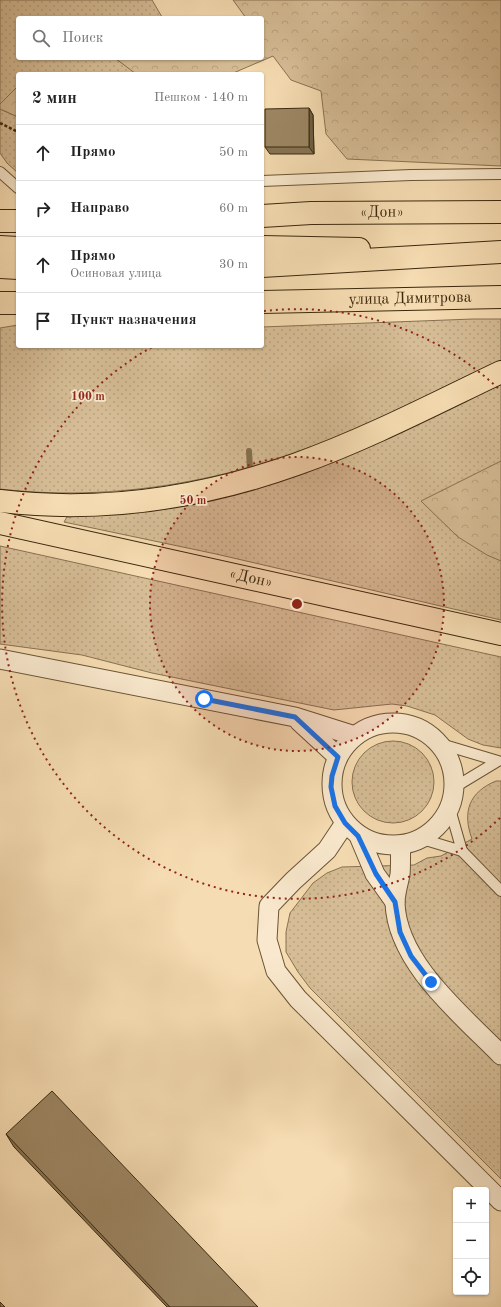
<!DOCTYPE html>
<html lang="ru">
<meta charset="utf-8">
<style>
body{margin:0;font-family:"Old Standard TT",serif;background:#f2f2f2;color:#222}
.controls{position:absolute;right:12px;bottom:12px;display:grid;overflow:hidden;border-radius:4px;box-shadow:0 1px 3px #0004}
.controls button{width:36px;height:36px;display:grid;place-items:center;padding:0;border:0;border-bottom:1px solid #e0e0e0;background:#fff;color:#222;font:20px sans-serif}
.stop{position:absolute;width:12px;height:12px;margin:-9px;border:3px solid #1a73e8;border-radius:50%;background:#fff}
.stop.end{background:#1a73e8;border-color:#fff;box-shadow:0 1px 4px #0008}
.list{margin:0;padding:0;list-style:none}
h2{display:flex;justify-content:space-between;align-items:center;height:52px;margin:0;padding:0 16px;font-size:17px}
h2 small{font-size:13px;font-weight:400;color:#767676}
.list li{display:grid;grid-template-columns:26px 1fr auto;gap:12px;align-items:center;box-sizing:border-box;height:56px;padding:0 16px;border-top:1px solid #e0e0e0}
.list b{display:block;font-size:15px;white-space:nowrap}
.list p{margin:0;font-size:13px;white-space:nowrap;color:#767676}
.list em{font-size:13px;font-style:normal;color:#767676}
.icon{flex:none;width:22px;height:22px;fill:none;stroke:currentColor;stroke-width:2;stroke-linecap:round;stroke-linejoin:round}
.map{position:relative;flex:none;width:501px;height:1307px;overflow:hidden}
.search{position:absolute;background:#fff;box-shadow:0 1px 3px #0004;left:16px;top:16px;width:248px;height:44px;display:flex;align-items:center;gap:10px;box-sizing:border-box;padding:0 14px;border-radius:4px;color:#767676;font-size:15px}
.panel{position:absolute;background:#fff;box-shadow:0 1px 3px #0004;left:16px;top:72px;width:248px;height:276px;border-radius:4px}
.map>svg:first-child{display:block}
.grass{fill:url(#grass-dots);stroke:#887252}
.forest{fill:url(#forest-crowns);stroke:#887252}
.lines{fill:none;stroke-linecap:round;stroke-linejoin:round}
.stream{stroke:#856f4e;stroke-width:6}
.lane-casing{stroke:#6a5536;stroke-width:12}
.street-casing{stroke:#6a5536;stroke-width:21}
.highway-casing{stroke:#3b280d;stroke-width:24}
.path{stroke:#3b280d;stroke-width:2.5;stroke-dasharray:3 2;stroke-linecap:butt}
.lane{stroke:#f9e8cd;stroke-width:10}
.street{stroke:#f9e8cd;stroke-width:19}
.highway{stroke:#f6dcb2;stroke-width:22}
.wall{fill:#867355;stroke:#3b280d}
.shaded-wall{fill:#6d5e45;stroke:#3b280d}
.building{fill:#9c8663;stroke:#3b280d}
.route{stroke:#1a73e8;stroke-width:5}
.ring{fill:none;stroke:#8f2418;stroke-width:2;stroke-dasharray:2 4}
.labels{text-anchor:middle;dominant-baseline:central;stroke-width:3.5;stroke-linejoin:round;paint-order:stroke}
.street-label{font-size:16px;fill:#3b280d;stroke:#f9e8cd}
.centre{fill:#8f2418;stroke:#f9e8cd;stroke-width:2}
.ring-label{font-size:12px;text-anchor:middle;font-weight:bold;fill:#8f2418;stroke:#f9e8cd;stroke-width:3.5;stroke-linejoin:round;paint-order:stroke}
</style>
<div class="map">
<svg width="501" height="1307" viewBox="0 0 501 1307">
<defs>
<pattern id="grass-dots" width="8" height="8" patternUnits="userSpaceOnUse"><rect width="8" height="8" fill="#d6bd96"/><path d="M2 2h.1M6 6h.1" fill="none" stroke="#b9a280" stroke-width="1.8" stroke-linecap="round"/></pattern>
<pattern id="forest-crowns" width="20" height="18" patternUnits="userSpaceOnUse"><rect width="20" height="18" fill="#d6bd96"/><path d="M2 6a3 3 0 1 1 6 0M12 15a3 3 0 1 1 6 0" fill="none" stroke="#b9a280"/></pattern>
</defs>
<rect width="100%" height="100%" fill="#f6dcb2"/>
<filter id="stains"><feTurbulence type="fractalNoise" baseFrequency=".005" numOctaves="4"/><feColorMatrix values="0 0 0 0 .2 0 0 0 0 .09 0 0 0 0 .02 0 0 0 .5 -.17"/></filter>
<radialGradient id="worn" r=".72"><stop offset=".6" stop-color="#630" stop-opacity="0"/><stop offset="1" stop-color="#630" stop-opacity=".3"/></radialGradient>
<g class="grass">
<path d="M0 0H152L162 17 18 18V58H115L136 73 18 74V86L0 104Z"/>
<path d="M0 109 18 117V173L7 163 0 153Z"/>
<path d="M473 319H501V361C457 379 416 402 373 422 256 475 129 504 0 489V328L18 325V346H262V327Z"/>
<path d="M501 384V620L216 554 64 522 67 517 130 512 465 400Z"/>
<path d="M0 546 501 657V748L483 745 468 739 435 715 407 706 392 704 334 710 152 673 82 655 0 644Z"/>
<circle cx="393" cy="782" r="41"/>
<path d="M496 781H501V1179L310 988 298 972 286 952V932L290 913 313 883 327 873 342 867 414 865 427 858 441 856 472 839C462 812 469 792 496 781Z"/>
</g>
<g class="forest">
<path d="M233 0H501V166L347 159 326 134 321 91 291 80 273 56 231 74H136L115 58H262V42H264L262 40V18H246Z"/>
<path d="M18 86V117L0 109V104Z"/>
<path d="M501 461V561L487 555 458 537 421 501Z"/>
</g>
<g class="lines">
<path class="stream" d="M249 451 250 469"/>
<g class="lane-casing">
<g id="lane">
<path d="M0 172 18 188"/>
<path d="M262 181 411 175 501 174"/>
<path d="M441 744 498 761 455 787"/>
<path d="M422 839 462 851 450 809"/>
<path d="M462 851 501 891"/>
</g>
</g>
<g class="street-casing">
<g id="street">
<path d="M0 659 295 717 355 736"/>
<path d="M299 721 338 757"/>
<circle cx="393" cy="784" r="61"/>
<path d="M345 823 327 850 293 881 269 906 267 940 276 971 298 999 501 1201"/>
<path d="M359 836 375 874 395 902"/>
<path d="M401 845C400 855 401 865 400 875 398 884 395 894 395 903 397 963 462 1015 501 1055"/>
</g>
</g>
<g class="highway-casing">
<g id="highway">
<path id="s1" d="M262 216 311 213 501 212"/>
<path d="M0 221H18"/>
<path d="M0 247 18 248"/>
<path d="M262 247 359 249"/>
<path d="M262 266 501 252"/>
<path d="M0 267 18 268"/>
<path id="s2" d="M262 302 501 297"/>
<path d="M0 303H18"/>
<path d="M0 501C101 513 202 498 297 464 367 439 434 404 501 372"/>
<path id="s3" d="M0 523 501 634"/>
</g>
</g>
<path class="path" d="M0 123 18 132"/>
<use href="#lane" class="lane"/>
<use href="#street" class="street"/>
<use href="#highway" class="highway"/>
</g>
<g class="wall">
<path d="M309 108 313 115 314 154H270L265 147Z"/>
<path d="M6 1134 258 1307H167L14 1147Z"/>
</g>
<path class="shaded-wall" d="M309 108 313 115 314 154 309 147Z"/>
<g class="building">
<path d="M309 108V147H265V109Z"/>
<path d="M52 1091 258 1307H170L6 1134Z"/>
<path d="M0 1302 5 1307H0Z"/>
</g>
<g class="lines">
<path class="route" d="M204 699 295 717 338 757 332 776 331 787 335 806 345 823 358 836 376 874 395 902 400 932 411 956 431 982"/>
</g>
<circle cx="297" cy="604" r="147" fill="#8f2418" fill-opacity=".12"/>
<g class="ring">
<circle cx="297" cy="604" r="147"/>
<path d="M500 818A295 295 0 1 1 152 347M264 311A295 295 0 0 1 500 390"/>
</g>
<g class="labels">
<g class="street-label">
<text stroke="none"><textPath href="#s1" startOffset="120">«Дон»</textPath></text>
<text stroke="none"><textPath href="#s2" startOffset="148">улица Димитрова</textPath></text>
<text stroke="none"><textPath href="#s3" startOffset="257">«Дон»</textPath></text>
</g>
</g>
<circle cx="297" cy="604" r="6" class="centre"/>
<g class="ring-label">
<text x="88" y="400">100 m</text>
<text x="193" y="504">50 m</text>
</g>
<rect width="100%" height="100%" filter="url(#stains)"/>
<rect width="100%" height="100%" fill="url(#worn)"/>
</svg>
<div class="controls">
<button>+</button>
<button>−</button>
<button><svg class="icon" aria-label="locate" viewBox="0 0 24 24"><circle cx="12" cy="12" r="6"/><path d="M12 2v4M12 18v4M2 12h4M18 12h4"/></svg></button>
</div>
<div class="stop" style="left:204px;top:699px"></div>
<div class="stop end" style="left:431px;top:982px"></div>
<div class="search"><svg class="icon" aria-label="search" viewBox="0 0 24 24"><circle cx="10" cy="10" r="6"/><path d="M15 15l6 6"/></svg>Поиск</div>
<section class="panel">
<h2>2 мин<small>Пешком · 140 m</small></h2>
<ul class="list">
<li><svg class="icon" aria-label="ahead" viewBox="0 0 24 24"><path d="M12 20V5M6 11l6-6 6 6"/></svg><div><b>Прямо</b></div><em>50 m</em></li>
<li><svg class="icon" aria-label="right" viewBox="0 0 24 24"><path d="M7 20v-9h11M14 6l5 5-5 5"/></svg><div><b>Направо</b></div><em>60 m</em></li>
<li><svg class="icon" aria-label="ahead" viewBox="0 0 24 24"><path d="M12 20V5M6 11l6-6 6 6"/></svg><div><b>Прямо</b><p>Осиновая улица</p></div><em>30 m</em></li>
<li><svg class="icon" aria-label="arrive" viewBox="0 0 24 24"><path d="M6 21V4h12l-3 4 3 4H6"/></svg><div><b>Пункт назначения</b></div></li>
</ul>
</section>
</div>
